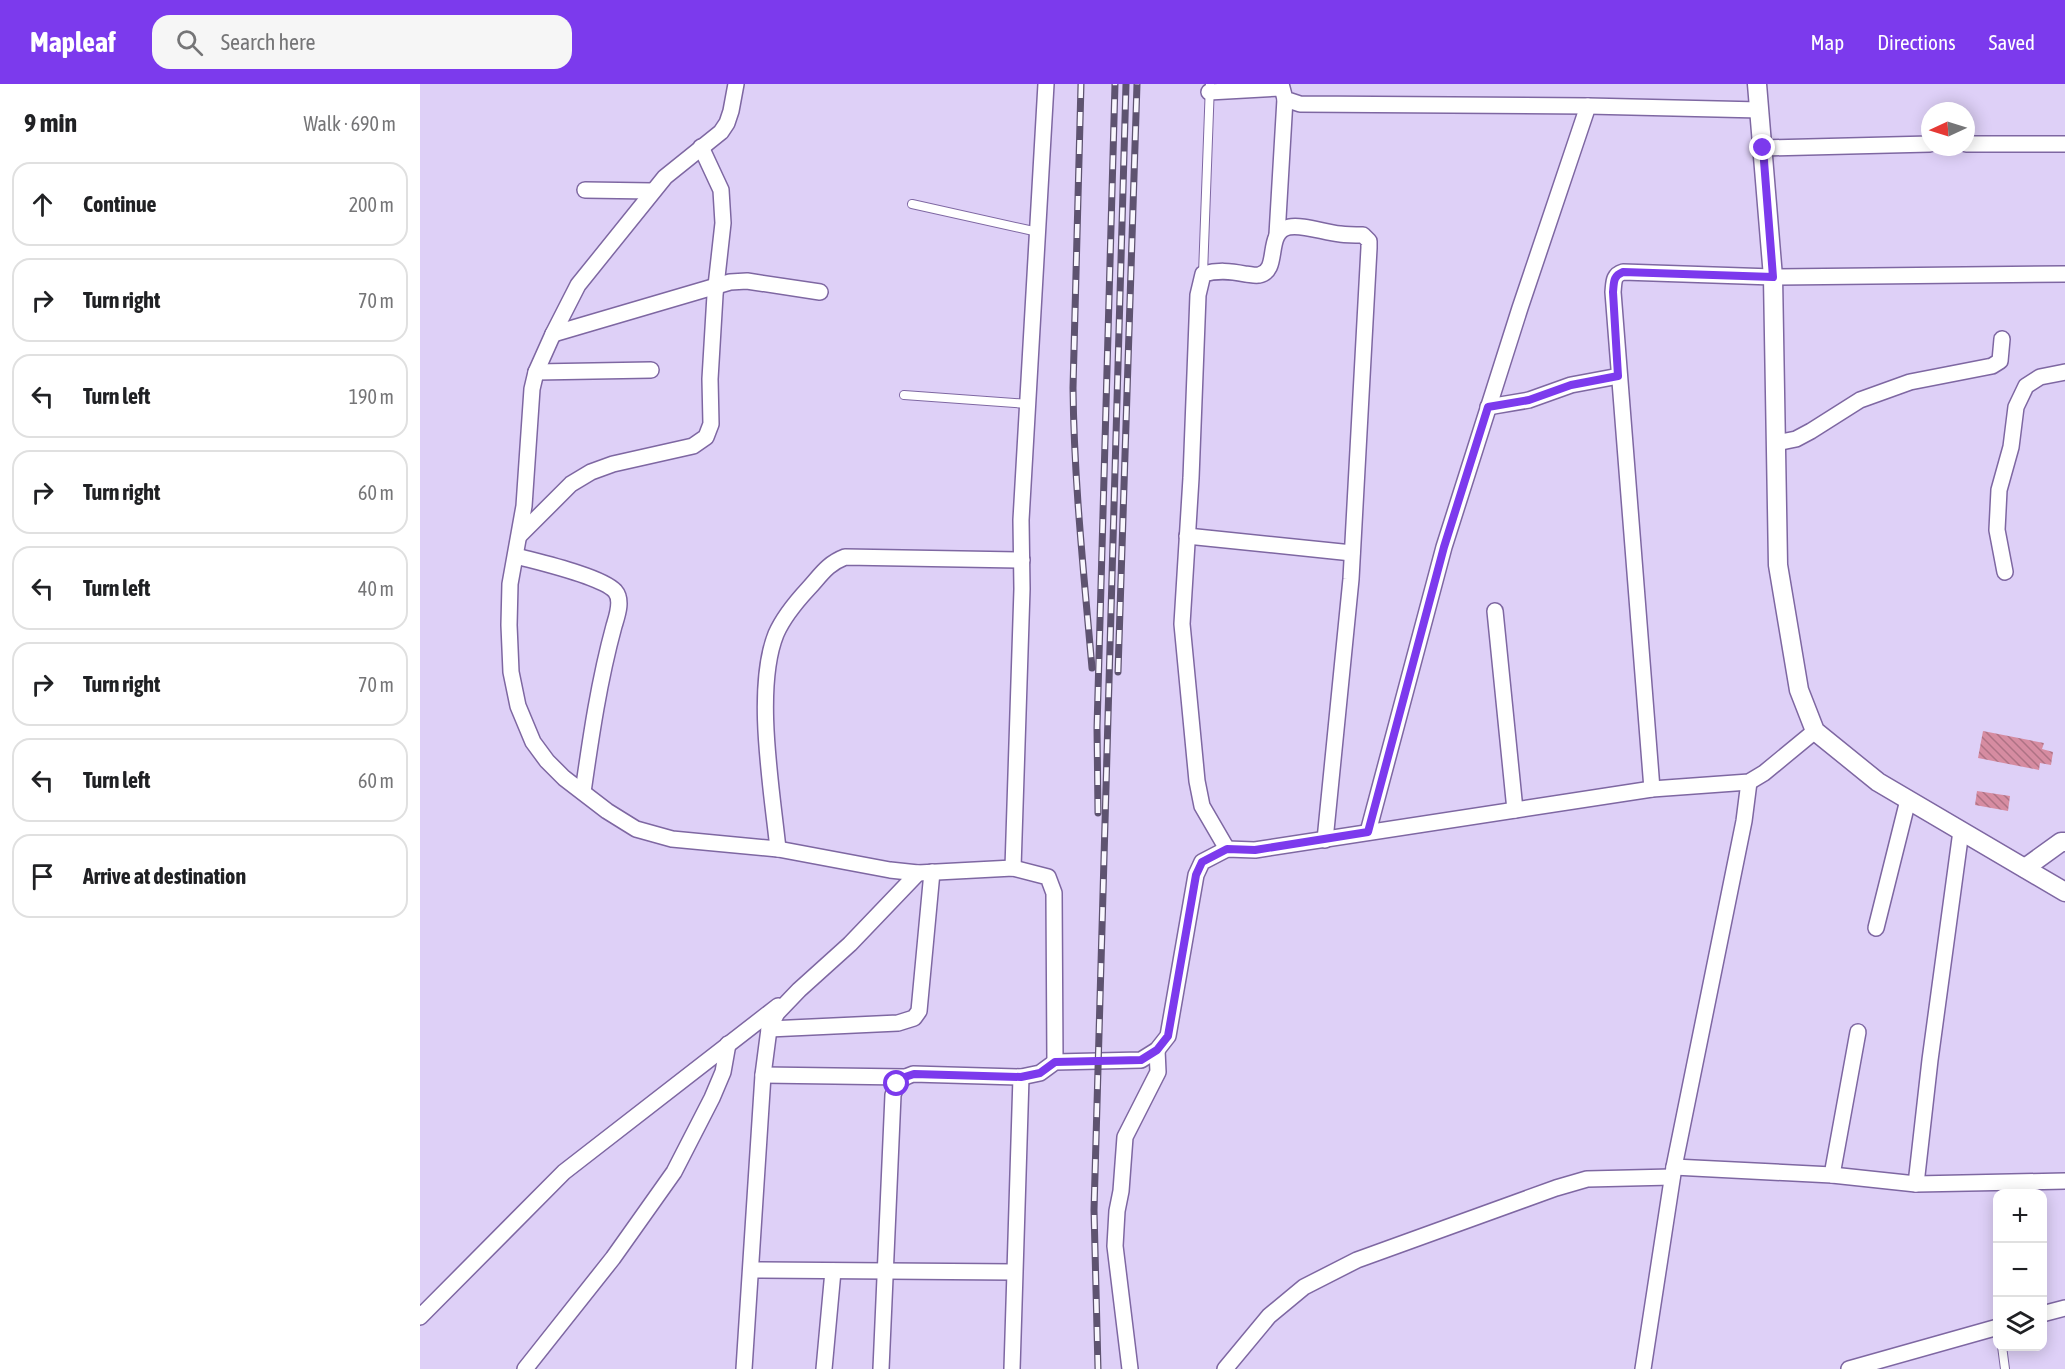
<!DOCTYPE html>
<meta charset="utf-8">
<style>
body{margin:0;font-family:"Asap Condensed",sans-serif;background:#f6f6f6;color:#202124}
.controls{position:absolute;right:18px;bottom:18px;display:grid;overflow:hidden;border-radius:12px;box-shadow:0 3px 15px #0003}
.controls button{width:54px;height:54px;display:grid;place-items:center;padding:0;border:0;border-bottom:2px solid #e0e0e0;background:#fff;color:#202124;font:30px sans-serif}
.compass{position:absolute;left:1501px;top:18px;width:54px;height:54px;border-radius:50%;background:#fff;box-shadow:0 3px 15px #0003;rotate:266deg}
.stop{position:absolute;width:18px;height:18px;margin:-14px;border:4px solid #7c3aed;border-radius:50%;background:#fff}
.stop.end{background:#7c3aed;border-color:#fff;box-shadow:0 2px 6px #0008}
.list{margin:0;padding:0;list-style:none}
h2{display:flex;justify-content:space-between;align-items:center;height:78px;margin:0;padding:0 24px;font-size:26px}
h2 small{font-size:20px;font-weight:400;color:#757577}
.list li{display:grid;grid-template-columns:39px 1fr auto;gap:18px;align-items:center;box-sizing:border-box;height:84px;margin:0 12px 12px;padding:0 12px;border:2px solid #e0e0e0;border-radius:18px}
.list b{display:block;font-size:22px;white-space:nowrap}
.list em{font-size:20px;font-style:normal;color:#757577}
.icon{flex:none;width:33px;height:33px;fill:none;stroke:currentColor;stroke-width:2;stroke-linecap:round;stroke-linejoin:round}
.map{position:relative;flex:none;width:1645px;height:1285px;overflow:hidden}
header{display:flex;align-items:center;gap:36px;box-sizing:border-box;height:84px;padding:0 30px;background:#7c3aed;color:#fff}
header strong{font-size:28px}
nav{display:flex;gap:33px;margin-inline-start:auto;font-size:21px}
.search{width:420px;height:54px;background:#f6f6f6;display:flex;align-items:center;gap:15px;box-sizing:border-box;padding:0 21px;border-radius:18px;color:#757577;font-size:22px}
main{display:flex}
aside{flex:1;background:#fff}
.map>svg:first-child{display:block}
.building{fill:url(#building-back-hatch)}
.lines{fill:none;stroke-linecap:round;stroke-linejoin:round}
.service-casing{stroke:#7e67a2;stroke-width:10}
.minor-casing{stroke:#7e67a2;stroke-width:18}
.tertiary-casing{stroke:#7e67a2;stroke-width:21}
.service{stroke:#fff;stroke-width:8}
.minor{stroke:#fff;stroke-width:15}
.tertiary{stroke:#fff;stroke-width:18}
.rail-casing{stroke:#5e5370;stroke-width:7}
.rail{stroke:#f9f7fe;stroke-width:4.5;stroke-dasharray:14;stroke-linecap:butt}
.route{stroke:#7c3aed;stroke-width:8}
</style>
<header>
<strong>Mapleaf</strong>
<div class="search"><svg class="icon" aria-label="search" viewBox="0 0 24 24"><circle cx="10" cy="10" r="6"/><path d="M15 15l6 6"/></svg>Search here</div>
<nav><a>Map</a><a>Directions</a><a>Saved</a></nav>
</header>
<main>
<aside>
<h2>9 min<small>Walk · 690 m</small></h2>
<ul class="list">
<li><svg class="icon" aria-label="ahead" viewBox="0 0 24 24"><path d="M12 20V5M6 11l6-6 6 6"/></svg><div><b>Continue</b></div><em>200 m</em></li>
<li><svg class="icon" aria-label="right" viewBox="0 0 24 24"><path d="M7 20v-9h11M14 6l5 5-5 5"/></svg><div><b>Turn right</b></div><em>70 m</em></li>
<li><svg class="icon" aria-label="left" viewBox="0 0 24 24"><path d="M17 20v-9H6M10 6l-5 5 5 5"/></svg><div><b>Turn left</b></div><em>190 m</em></li>
<li><svg class="icon" aria-label="right" viewBox="0 0 24 24"><path d="M7 20v-9h11M14 6l5 5-5 5"/></svg><div><b>Turn right</b></div><em>60 m</em></li>
<li><svg class="icon" aria-label="left" viewBox="0 0 24 24"><path d="M17 20v-9H6M10 6l-5 5 5 5"/></svg><div><b>Turn left</b></div><em>40 m</em></li>
<li><svg class="icon" aria-label="right" viewBox="0 0 24 24"><path d="M7 20v-9h11M14 6l5 5-5 5"/></svg><div><b>Turn right</b></div><em>70 m</em></li>
<li><svg class="icon" aria-label="left" viewBox="0 0 24 24"><path d="M17 20v-9H6M10 6l-5 5 5 5"/></svg><div><b>Turn left</b></div><em>60 m</em></li>
<li><svg class="icon" aria-label="arrive" viewBox="0 0 24 24"><path d="M6 21V4h12l-3 4 3 4H6"/></svg><div><b>Arrive at destination</b></div></li>
</ul>
</aside>
<div class="map">
<svg width="1645" height="1285" viewBox="0 0 1645 1285">
<defs>
<pattern id="building-back-hatch" width="6" height="6" patternUnits="userSpaceOnUse" patternTransform="scale(1.5)"><rect width="6" height="6" fill="#d68ca1"/><path d="M-1 5l2 2M0 0l6 6M5-1l2 2" fill="none" stroke="#ae7284"/></pattern>
</defs>
<rect width="100%" height="100%" fill="#ded0f7"/>
<g class="building">
<path d="M1563 647 1624 659 1622 665 1633 668 1631 681 1620 679 1619 686 1558 674Z"/>
<path d="M1557 707 1590 712 1588 727 1555 721Z"/>
</g>
<g class="lines">
<g class="service-casing">
<g id="service">
<path d="M492 120 618 148"/>
<path d="M783 190 790 0"/>
<path d="M484 311 608 320"/>
<path d="M1582 1262 1585 1285"/>
</g>
</g>
<g class="minor-casing">
<g id="minor">
<path d="M316 0 311 27 307 39 301 48 245 93 158 201 133 250 116 288 112 305 104 422 90 500 89 541 91 588 98 622 113 658 127 677 144 694 187 727 216 745 252 755 358 765 470 786 498 789 593 784 628 793 634 809 635 978"/>
<path d="M861 0 865 15 880 20 1168 22 1340 26"/>
<path d="M789 8 861 4"/>
<path d="M1546 60H1645"/>
<path d="M1343 64 1510 60"/>
<path d="M165 106 232 107"/>
<path d="M857 151 865 15"/>
<path d="M133 250 310 198 327 197 400 208"/>
<path d="M116 288 231 286"/>
<path d="M1068 323 1109 316 1151 301 1199 292"/>
<path d="M1356 359 1376 355 1391 347 1440 316 1490 298 1572 282 1580 277 1582 255"/>
<path d="M100 451 151 400 171 388 193 380 273 362 286 353 291 340 290 295 295 211 303 139 301 106 281 63"/>
<path d="M767 452 932 469"/>
<path d="M96 472C118 478 181 492 195 507 203 516 197 532 194 542 179 597 171 652 163 708"/>
<path d="M1585 488 1577 446 1579 406 1591 363 1596 323 1606 302 1620 293 1645 288"/>
<path d="M1075 527 1095 726"/>
<path d="M1232 705 1193 208C1194 198 1193 191 1203 188L1353 193 1645 190"/>
<path d="M948 748 1024 463 1100 224 1168 22"/>
<path d="M358 765C352 706 334 605 356 550 363 534 376 518 388 505 401 491 407 480 425 473L602 476"/>
<path d="M807 765 782 722 777 697 762 540 771 394 778 211 783 190C798 186 810 187 825 190 829 190 835 192 839 191 861 187 844 148 869 143 882 140 906 149 920 150 928 151 936 151 943 151L949 157V164L931 495 905 756"/>
<path d="M593 784 602 505 601 436 626 0"/>
<path d="M1456 844 1488 716"/>
<path d="M349 945 478 939 494 934 499 927 512 788"/>
<path d="M343 991 485 993"/>
<path d="M1254 1083 1412 1091 1496 1100 1645 1097"/>
<path d="M1412 1091 1438 948"/>
<path d="M1496 1100 1510 976 1541 747"/>
<path d="M331 1186 593 1188"/>
<path d="M1622 1230 1645 1224"/>
<path d="M0 1233 144 1088 358 922"/>
<path d="M105 1285 193 1174 254 1088 292 1014 303 988 308 960"/>
<path d="M324 1285 343 991 349 945 357 929 379 906 430 860 498 789"/>
<path d="M404 1285 413 1187"/>
<path d="M461 1285 473 1011C477 999 481 994 493 990L601 993 620 989 635 978 721 976 737 966 748 952 776 791 782 778 807 765 835 766 1232 705 1329 698 1344 689 1395 647"/>
<path d="M592 1285 601 993"/>
<path d="M710 1285 695 1162 697 1127 701 1107 705 1053 738 988 737 966"/>
<path d="M805 1285 849 1232 884 1203 937 1176 1136 1104 1167 1095 1252 1093"/>
<path d="M1223 1285 1254 1083 1324 737 1329 698"/>
<path d="M1429 1285 1578 1243"/>
</g>
</g>
<g class="tertiary-casing">
<g id="tertiary">
<path d="M1337 0 1353 193 1358 481 1379 606 1395 647 1458 698 1645 808"/>
<path d="M1605 784 1641 758H1645"/>
</g>
</g>
<use href="#service" class="service"/>
<use href="#minor" class="minor"/>
<use href="#tertiary" class="tertiary"/>
<g class="rail-casing">
<g id="rail">
<path d="M661 0 653 304C654 398 664 491 672 584"/>
<path d="M698 588 717 0"/>
<path d="M678 729 677 644 695 0"/>
<path d="M678 1285 674 1126 706 0"/>
</g>
</g>
<use href="#rail" class="rail"/>
</g>
<g class="lines">
<path class="route" d="M477 1000 485 993 494 990 601 993 620 989 635 978 721 976 737 966 748 952 776 791 782 778 807 765 835 766 948 748 1024 463 1068 323 1109 316 1151 301 1198 292 1193 208C1194 198 1193 192 1203 188L1353 193 1343 64"/>
</g>
</svg>
<div class="controls">
<button>+</button>
<button>−</button>
<button><svg class="icon" aria-label="layers" viewBox="0 0 24 24"><path d="M12 4l9 5-9 5-9-5zM3 14l9 5 9-5"/></svg></button>
</div>
<svg class="compass" viewBox="-18 -18 36 36"><path d="M0-13l5 13h-10z" fill="#e53935"/><path d="M0 13l5-13h-10z" fill="#757577"/></svg>
<div class="stop" style="left:477px;top:1000px"></div>
<div class="stop end" style="left:1343px;top:64px"></div>
</div>
</main>
